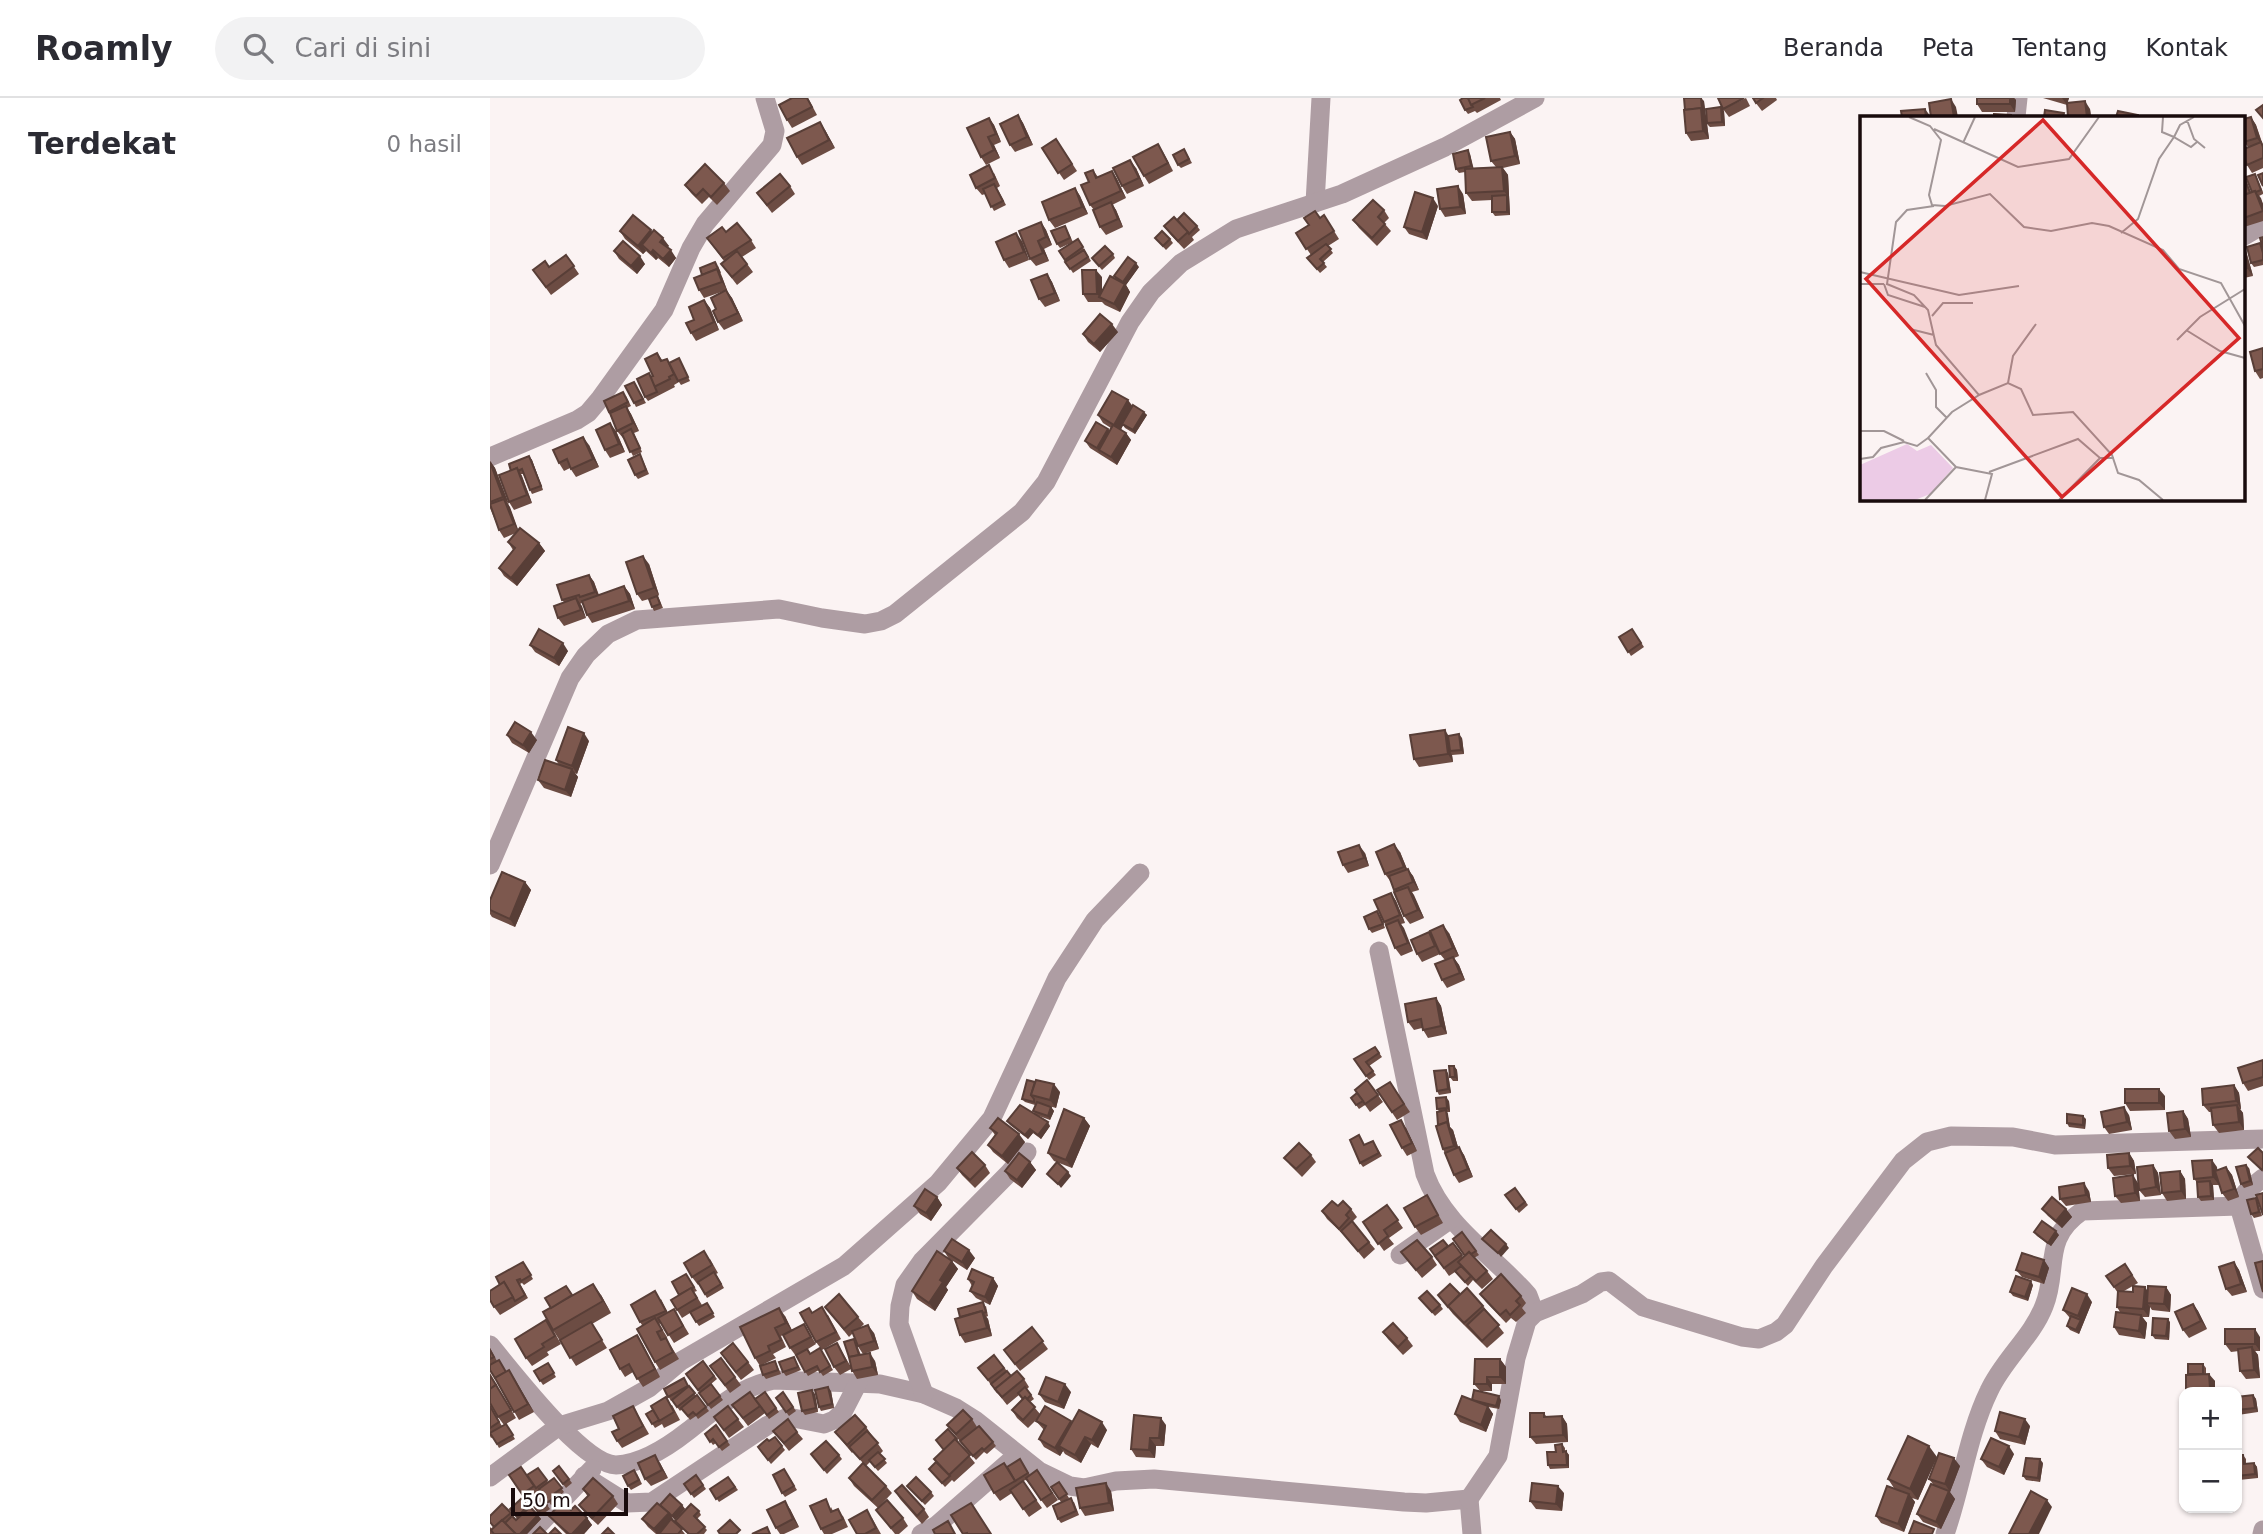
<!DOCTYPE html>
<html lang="id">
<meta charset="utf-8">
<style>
body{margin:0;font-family:"DejaVu Sans",sans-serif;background:#f2f2f3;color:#2b2b33}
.controls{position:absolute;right:21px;bottom:21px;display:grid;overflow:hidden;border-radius:14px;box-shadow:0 2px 5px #0004}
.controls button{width:63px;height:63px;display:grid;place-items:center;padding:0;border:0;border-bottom:2px solid #e1e1e2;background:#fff;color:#2b2b33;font:35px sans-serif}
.scale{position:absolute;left:21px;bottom:18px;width:117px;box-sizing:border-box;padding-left:7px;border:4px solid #190b0c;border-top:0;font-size:19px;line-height:24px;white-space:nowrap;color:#190b0c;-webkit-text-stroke:5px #fff;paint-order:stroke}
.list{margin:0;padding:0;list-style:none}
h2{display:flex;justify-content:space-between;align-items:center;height:91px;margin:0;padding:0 28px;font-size:30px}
h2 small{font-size:23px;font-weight:400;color:#7c7c81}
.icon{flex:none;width:38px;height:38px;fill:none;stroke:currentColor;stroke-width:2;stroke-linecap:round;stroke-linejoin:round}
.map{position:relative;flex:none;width:1773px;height:1436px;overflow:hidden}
header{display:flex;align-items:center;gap:42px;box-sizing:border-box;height:98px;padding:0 35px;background:#fff;border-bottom:2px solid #e1e1e2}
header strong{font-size:33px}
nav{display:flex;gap:38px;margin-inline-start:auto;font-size:24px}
.search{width:490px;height:63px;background:#f2f2f3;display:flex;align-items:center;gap:18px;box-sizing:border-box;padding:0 24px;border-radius:38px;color:#7c7c81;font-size:26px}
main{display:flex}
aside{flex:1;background:#fff}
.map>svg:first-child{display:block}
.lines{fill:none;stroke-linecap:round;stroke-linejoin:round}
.minor{stroke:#ae9da3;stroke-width:19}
.wall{fill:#6c4c43}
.shaded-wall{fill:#583e37}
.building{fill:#7d584e;stroke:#583e37;stroke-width:2}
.inset-road{fill:none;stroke:#a19697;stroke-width:2}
.view{fill:#d62828;fill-opacity:0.15;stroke:#d62828;stroke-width:3.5}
.inset-edge{fill:none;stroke:#190b0c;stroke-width:3.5}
</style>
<header>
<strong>Roamly</strong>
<div class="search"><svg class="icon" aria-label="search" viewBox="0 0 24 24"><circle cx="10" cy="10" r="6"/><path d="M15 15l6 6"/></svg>Cari di sini</div>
<nav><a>Beranda</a><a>Peta</a><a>Tentang</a><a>Kontak</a></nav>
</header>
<main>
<aside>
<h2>Terdekat<small>0 hasil</small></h2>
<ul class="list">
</ul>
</aside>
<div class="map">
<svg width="1773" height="1436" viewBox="0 0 1773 1436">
<rect width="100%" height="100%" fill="#fbf3f3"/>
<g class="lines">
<g class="minor">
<path d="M1526 19 1528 0"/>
<path d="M825 105 831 0"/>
<path d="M1754 138 1773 127"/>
<path d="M0 359 87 322 98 315 109 302 174 212 201 150 215 126 282 47 285 33 275 0"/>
<path d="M0 767 80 580 96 557 118 536 147 522 289 511 332 520 375 526 391 523 405 516 532 414 556 384 640 224 661 194 691 165 746 131 852 96 955 49 1045 0"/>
<path d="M889 853 935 1076C954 1128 1003 1157 1038 1197L1041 1205 1042 1217"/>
<path d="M1773 1080C1763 1088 1751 1095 1749 1108L1773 1191"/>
<path d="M910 1157 961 1121"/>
<path d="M0 1247C22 1273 93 1367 126 1367 151 1366 179 1348 198 1333 226 1311 249 1289 284 1282L390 1286 434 1296 466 1310 485 1322 549 1373 580 1388 594 1390 626 1383 664 1381 914 1404 936 1405 979 1401 982 1436"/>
<path d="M434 1296 409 1226 410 1208 415 1187 432 1163 519 1075 537 1054"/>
<path d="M94 1378 137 1405 162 1404 278 1327 298 1319 334 1326 344 1322 353 1314 368 1285"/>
<path d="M0 1379 69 1328 118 1313 159 1290 191 1263 354 1168 448 1085 502 1020 567 880 605 822 650 775"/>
<path d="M979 1401 1008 1358 1026 1260 1037 1223 1045 1215 1092 1196 1111 1184 1119 1183 1153 1209 1252 1239 1269 1241 1286 1234 1295 1227 1334 1168 1413 1063 1437 1044 1461 1038 1523 1039 1565 1047 1773 1041"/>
<path d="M40 1436 102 1371"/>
<path d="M431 1436 447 1427 527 1357"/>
<path d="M1455 1436C1471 1391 1478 1336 1499 1293 1513 1262 1542 1239 1554 1208 1569 1172 1551 1141 1592 1113L1749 1108"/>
<path d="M1772 1436 1773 1432"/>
</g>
</g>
<g class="wall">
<path d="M318 0 327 17 302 30 297 22Z"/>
<path d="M973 0H1010L1011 2 987 15 985 13 978 16 975 12Z"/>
<path d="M1256 0 1260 8 1239 19 1233 11Z"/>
<path d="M1262 0H1286L1287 2 1272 13Z"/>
<path d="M1487 0H1524L1526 2 1525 14H1492L1487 6Z"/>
<path d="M1553 0H1579L1577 5 1600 11 1601 19H1578L1577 7Z"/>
<path d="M1214 3 1215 16 1216 18 1231 9 1234 13 1235 28 1220 29 1217 26 1219 41 1201 43 1196 35Z"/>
<path d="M528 17 533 25 543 47 525 54 520 47Z"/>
<path d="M1761 19 1766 27 1773 47V70L1762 75 1757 67 1758 49 1755 45 1756 49 1754 50V21Z"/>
<path d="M499 20 504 27 511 44 504 47 510 60 496 67 491 59Z"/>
<path d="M335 32 345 50 312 67 307 59Z"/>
<path d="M1020 34 1025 41 1030 66 1013 70 1018 77 1020 117 1005 118 1002 114V102L982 103 976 95 975 74 969 75 966 71 980 56 983 70 1006 69 1001 63Z"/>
<path d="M566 41 587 73 574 82 552 50Z"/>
<path d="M668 46 683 73 659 86 654 78Z"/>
<path d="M694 51 702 65 691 70 688 67Z"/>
<path d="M646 70 654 88 637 96 632 88Z"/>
<path d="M603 72 608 79 622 73 627 81 636 100 622 107 626 112 633 129 616 137 610 129 604 112 600 107 599 84Z"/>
<path d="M504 75 510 88 507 90 516 107 504 113 495 96 492 97 486 90Z"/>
<path d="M1754 77 1761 94 1767 80 1773 94V96L1769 98 1773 106V123L1754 129Z"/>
<path d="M234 85 240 93 227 107 219 99 212 106 201 95 195 87Z"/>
<path d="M300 88 305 96 282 115 267 95Z"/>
<path d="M585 90 590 98 598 116 565 130 559 122Z"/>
<path d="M973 96 976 116 955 119 950 111Z"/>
<path d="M948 108 937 142 919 136 914 129Z"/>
<path d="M894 112 899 120 894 125 901 133 887 148 869 130 863 122Z"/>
<path d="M834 117 849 141 838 148 843 155 833 164 837 169 830 175 817 160 821 157 806 135Z"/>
<path d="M687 122 707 128 710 132 702 139 704 142 694 151 680 136 674 128Z"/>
<path d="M551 124 556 132 562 147 554 151 559 163 546 168 540 161Z"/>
<path d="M575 128 583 144 570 150 567 146Z"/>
<path d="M130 133 162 134 179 148 177 149 186 160 179 169 168 160 166 162 156 153 153 156 135 141Z"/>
<path d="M236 134 261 142 266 150 252 159 263 174 247 187 231 166 234 163 217 140Z"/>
<path d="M1773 139V167L1764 169 1761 165 1772 148Z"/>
<path d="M665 140 680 141 683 145 676 152Z"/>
<path d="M588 141 601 163 583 175 569 153Z"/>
<path d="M532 143 539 162 519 170 514 162Z"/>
<path d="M1754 150 1756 153 1763 178 1754 180Z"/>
<path d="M124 153 155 166 147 176 129 161Z"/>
<path d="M623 156 625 160 612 172 602 160Z"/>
<path d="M76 157 89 176 61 197 43 172 59 169Z"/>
<path d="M228 168 237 192 214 200 209 192 212 177Z"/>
<path d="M649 169 636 187 640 194 630 214 615 207 612 204H598L593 196 612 179V193L627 182 624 178Z"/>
<path d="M557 176 562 184 570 203 555 209 549 201Z"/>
<path d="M236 192 242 200 253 223 234 232 228 224 226 211Z"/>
<path d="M214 202 220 210 229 232 206 243 201 235 204 222Z"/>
<path d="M628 234 610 254 598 244 593 236Z"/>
<path d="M1773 250V280L1770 281 1765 273Z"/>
<path d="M167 255 173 263 177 261 179 265 191 264 200 283 191 287 189 284 184 287 185 289 158 303 155 299 159 275 161 279 163 278Z"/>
<path d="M144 284 156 305 146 309 144 305Z"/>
<path d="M136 298 141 308 137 310 141 316 149 333 144 335 152 354 143 358 134 340H133L127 333 114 303Z"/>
<path d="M643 308 657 317 645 336 635 330 633 327 631 332 636 335 641 342 627 367 600 350 595 343 618 331 619 333 621 330 613 325 608 317Z"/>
<path d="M126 333 135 354 120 360 115 352Z"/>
<path d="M99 347 109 369 86 379 80 370 74 373 69 365Z"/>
<path d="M39 358 42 362 53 392 42 396 40 392 33 376H31L42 405 24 412 19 404 21 373Z"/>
<path d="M152 360 159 376 148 381 145 377Z"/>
<path d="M0 363 5 370 28 432 49 445 55 453 27 488 14 478 9 470 23 452 18 444 26 435 14 440 9 432 0 410Z"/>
<path d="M159 466 169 497 168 498 173 510 164 513 162 509 159 501 152 503 147 496Z"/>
<path d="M99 477 104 484 109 497 134 488 140 496 145 511 102 525 97 517 92 505 90 506 96 520 74 528 68 520 74 504 72 502Z"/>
<path d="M1142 531 1154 549 1141 558 1129 539Z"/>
<path d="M40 547 78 553 69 568 45 554Z"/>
<path d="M17 637 47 642 39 655 22 645Z"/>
<path d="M959 638 972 640 974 656 962 657 963 664 929 669 924 661Z"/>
<path d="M99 643 87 676 85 675 88 679 81 699 54 690 48 682 69 667 66 662Z"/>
<path d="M910 754 917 771 923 778 929 792 922 794 934 820 920 826 914 818 901 784 895 776Z"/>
<path d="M875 755 879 768 858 775 853 767Z"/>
<path d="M35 784 41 792 25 829 2 819 0 816V802Z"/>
<path d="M901 795 906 803 915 825 911 826 923 853 911 858 905 850 894 824Z"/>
<path d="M890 817 895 830 882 835 879 831Z"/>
<path d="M939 834 944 842 950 856 932 864 927 856Z"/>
<path d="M959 835 969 858 964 860 969 867 975 882 957 890 952 882 955 862 950 856Z"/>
<path d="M946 900 951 908 957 936 938 940 932 930 924 932 918 924Z"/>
<path d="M885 949 892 959 879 968 886 977 879 982 864 961Z"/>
<path d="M1773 962V988L1758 993 1753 985Z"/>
<path d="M964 968 967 972 968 983H963L960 979Z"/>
<path d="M958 975 961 995 949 997 947 993Z"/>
<path d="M537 982 570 994 566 1010 559 1008 561 1009 564 1013 560 1022 546 1017 543 1013 545 1007 535 1004 532 1001Z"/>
<path d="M877 982 893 1004 880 1014 875 1007 869 1011 861 1000 867 995Z"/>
<path d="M900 984 920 1014 907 1022 887 992Z"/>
<path d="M1744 987 1749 995 1751 1011H1750L1753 1015 1754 1032 1729 1035 1723 1027 1722 1014H1719L1713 1007Z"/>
<path d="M1675 998V1012L1640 1013 1635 1005Z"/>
<path d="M959 1003 960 1014H957L960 1029 963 1032 968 1049 974 1057 983 1079 969 1085 964 1077 953 1051 948 1027 949 1013 947 1011Z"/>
<path d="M1693 1013 1698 1021 1701 1039 1685 1041 1679 1033Z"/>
<path d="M1639 1017 1642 1032 1619 1036 1614 1029Z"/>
<path d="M594 1020 600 1028 582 1070 564 1063 558 1055Z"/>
<path d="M1596 1021 1595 1031 1579 1029 1577 1025Z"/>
<path d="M517 1023 560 1028 551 1041 543 1035 538 1041 520 1027Z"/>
<path d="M500 1030 535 1044 518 1066 503 1054 498 1047 505 1037Z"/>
<path d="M916 1030 927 1053 917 1058 912 1050Z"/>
<path d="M871 1041 874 1047 883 1043 892 1058 873 1069 870 1065Z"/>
<path d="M1639 1055 1644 1063 1646 1076 1624 1078 1618 1070Z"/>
<path d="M821 1057 826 1064 812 1079 800 1067 794 1060Z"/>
<path d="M540 1064 546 1072 532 1090 520 1081 515 1073Z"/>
<path d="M495 1067 500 1075 485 1090 472 1077 467 1070Z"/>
<path d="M1663 1067 1668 1075 1671 1097 1655 1099 1649 1092Z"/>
<path d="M1727 1069V1072L1736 1069 1742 1077 1749 1099 1738 1103 1732 1095 1728 1083 1729 1087H1723L1724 1102 1711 1103 1708 1099 1707 1084 1704 1081Z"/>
<path d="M1759 1070 1763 1087 1754 1090 1751 1086Z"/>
<path d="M1690 1073 1695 1081 1696 1101 1677 1103 1672 1095Z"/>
<path d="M1648 1085 1650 1103 1631 1105 1625 1098Z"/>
<path d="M1025 1090 1038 1107 1029 1115 1015 1097Z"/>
<path d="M1599 1093 1601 1104 1576 1108 1570 1101Z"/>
<path d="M937 1097 953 1125 931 1137 925 1129Z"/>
<path d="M447 1099 452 1107 441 1123 430 1116 424 1108Z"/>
<path d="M1766 1100 1768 1104 1772 1118 1764 1120 1761 1116Z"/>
<path d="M897 1107 913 1130 899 1140 904 1146 894 1153 873 1124Z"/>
<path d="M848 1108 861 1111 867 1119 862 1124 885 1151 874 1161 855 1138 837 1121 832 1113Z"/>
<path d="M1552 1111H1576L1582 1119 1572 1130 1558 1118Z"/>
<path d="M972 1134 989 1157 984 1160 997 1173 1003 1181 992 1191 983 1182 978 1188 965 1174 959 1178 940 1151 958 1148 963 1145 973 1159 975 1158Z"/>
<path d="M1544 1134 1569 1137 1561 1148 1547 1138Z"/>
<path d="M454 1153 485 1160 477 1172 460 1161 468 1171 456 1189 458 1192 445 1213 427 1201 422 1193 459 1161Z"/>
<path d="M911 1154 942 1159 947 1167 932 1180Z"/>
<path d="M220 1161 228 1175 226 1176 234 1190 217 1200 209 1186 208 1187 202 1179Z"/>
<path d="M1554 1162 1559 1170 1554 1186 1532 1179 1526 1172Z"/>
<path d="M33 1164 43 1181 34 1187 32 1185 30 1186 38 1200 10 1217 4 1209 10 1187Z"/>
<path d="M1744 1164 1749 1172 1757 1194 1742 1198 1736 1191Z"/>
<path d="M1635 1166 1648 1185 1634 1193 1643 1194 1655 1189 1657 1193 1676 1189 1681 1197 1680 1214 1662 1212 1660 1209 1659 1219H1652L1657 1225 1655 1241 1629 1237 1624 1229 1630 1214 1627 1209 1628 1195 1616 1178Z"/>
<path d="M196 1176 207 1193 204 1194 212 1207 217 1205 225 1219 209 1228 200 1215 192 1220 187 1212 189 1197Z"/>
<path d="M503 1180 508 1188 500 1207 486 1200 480 1193 482 1188 478 1181Z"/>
<path d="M1543 1187 1538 1203 1523 1198 1520 1194Z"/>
<path d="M970 1196 993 1208 1014 1235 997 1250 963 1216 948 1197Z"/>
<path d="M990 1196 1031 1198 1036 1205 1032 1210 1036 1215 1026 1224 1021 1220 1016 1225 996 1204Z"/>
<path d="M83 1197H111L121 1215 102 1226 117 1250 86 1268 63 1232Z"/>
<path d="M929 1200 950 1207 953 1211 945 1218Z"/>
<path d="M171 1201 178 1215 184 1211 199 1236 184 1245 171 1225 169 1226 177 1239 176 1240 189 1261 170 1272 165 1264 152 1227 150 1224Z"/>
<path d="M1602 1204 1589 1236 1580 1232 1577 1228 1580 1220 1573 1212Z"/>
<path d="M1703 1206 1708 1213 1717 1231 1699 1240 1693 1232Z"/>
<path d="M496 1208 498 1218 496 1219 498 1221 502 1238 475 1245 470 1237V1219Z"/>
<path d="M335 1209 368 1219 374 1226 369 1231 384 1235 389 1251 373 1256 367 1247 371 1257 385 1263 388 1277 367 1281 361 1271 350 1277 344 1269 347 1245 361 1269 366 1244 363 1235 359 1239Z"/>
<path d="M323 1215 338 1217 351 1241 332 1252 326 1244Z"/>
<path d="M295 1218 302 1232 314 1226 326 1246 318 1251 321 1256 330 1250 343 1272 333 1278 329 1272 318 1278 306 1258 300 1250 299 1234 291 1238 296 1249 283 1256 286 1260 270 1268 265 1260Z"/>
<path d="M1680 1224 1679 1242 1665 1241 1662 1237Z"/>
<path d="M542 1229 558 1251 530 1273 514 1252Z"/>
<path d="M62 1230 71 1246 57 1254 59 1257 42 1268 36 1260Z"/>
<path d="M893 1234 917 1240 923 1248 913 1257 898 1241Z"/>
<path d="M1770 1239V1253H1765L1768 1257 1770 1280 1756 1281 1750 1273 1749 1253 1741 1254 1735 1246Z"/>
<path d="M152 1245 170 1279 153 1289 143 1274 135 1279 130 1271Z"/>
<path d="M0 1250 7 1263 16 1273 24 1280 44 1314 29 1322 0 1272Z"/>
<path d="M504 1257 521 1278 534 1281 539 1289 537 1291 544 1301 540 1304 550 1316 582 1325 617 1332 608 1350 601 1346 591 1365 575 1356 573 1353 570 1358 554 1349 549 1341 554 1332 546 1323 548 1320 538 1330 527 1320 522 1312 532 1301 529 1297 517 1307 488 1270Z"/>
<path d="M304 1259 311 1272 296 1278 293 1274Z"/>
<path d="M231 1260 251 1287 240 1295 220 1268Z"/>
<path d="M1010 1261 1016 1269V1286H1002V1293H990L984 1286Z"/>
<path d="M213 1263 227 1281 221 1286 233 1302 221 1311 196 1276Z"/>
<path d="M236 1263 258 1264 264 1272 251 1282Z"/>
<path d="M285 1263 287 1267 291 1276 276 1281 273 1277Z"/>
<path d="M58 1265 66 1279 53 1287 44 1273Z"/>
<path d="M1713 1266 1716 1270V1276L1725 1283V1294H1698L1696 1291 1698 1276Z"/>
<path d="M0 1276 26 1320 16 1326 25 1341 9 1350 3 1339 1 1340 0 1338V1308L12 1328 14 1327 8 1319Z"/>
<path d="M194 1280 199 1289 206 1298 207 1297 219 1313 208 1321 206 1318 200 1322 192 1311 190 1313 182 1302 181 1303 174 1291Z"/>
<path d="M341 1293 344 1310 331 1313 329 1309Z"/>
<path d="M275 1294 289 1314 279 1321 274 1314 275 1315 258 1328 242 1307 265 1301Z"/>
<path d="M293 1294 306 1313 299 1318 286 1300Z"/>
<path d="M581 1294 574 1311 555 1304 549 1296Z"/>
<path d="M325 1296 328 1314 315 1317 312 1313Z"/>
<path d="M1763 1297 1766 1301 1768 1314 1748 1317 1747 1315V1299Z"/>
<path d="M982 1302H1011L1009 1311 998 1309 1003 1316 996 1334 970 1324 965 1316Z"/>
<path d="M182 1307 190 1322 174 1330 172 1326 165 1330 156 1316Z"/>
<path d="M143 1308 159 1336 132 1350 127 1343 129 1331Z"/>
<path d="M238 1308 254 1329 239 1340 224 1319Z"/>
<path d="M1054 1315 1056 1318H1072L1077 1326 1078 1344 1046 1346 1040 1339Z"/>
<path d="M482 1321 487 1329 481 1335 503 1344 506 1348 497 1356 494 1354 486 1362 473 1347 457 1327Z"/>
<path d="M226 1327 240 1347 232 1353 226 1345 223 1347 215 1336Z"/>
<path d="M676 1327 674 1348H666L665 1360 646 1359 641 1351Z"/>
<path d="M1540 1328 1535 1347 1510 1341 1505 1333Z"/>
<path d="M376 1329 393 1353 390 1356 397 1365 388 1373 380 1364 376 1368 396 1388 402 1395 388 1410 364 1388 359 1380 373 1365 363 1354 362 1355 345 1334Z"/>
<path d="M283 1333 307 1334 313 1341 299 1353Z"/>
<path d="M285 1339 295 1352 281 1366 268 1349 279 1343Z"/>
<path d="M467 1341 469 1345 485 1365 464 1384 462 1382 455 1389 439 1371 446 1364 454 1352 446 1342Z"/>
<path d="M1072 1346 1075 1350V1353L1079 1357V1370L1060 1371 1058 1367 1066 1354Z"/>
<path d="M321 1356 349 1357 352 1361 337 1376Z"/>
<path d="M1524 1356 1514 1377 1497 1369 1491 1361Z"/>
<path d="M1747 1357H1753L1756 1361V1366L1764 1365 1767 1369 1768 1380 1749 1382 1747 1379Z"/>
<path d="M1447 1359 1470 1368 1460 1394 1465 1401 1451 1431 1433 1424 1427 1416 1443 1386 1439 1381 1446 1361 1428 1402 1422 1400 1425 1404 1414 1434 1391 1425 1386 1418 1404 1390 1398 1381Z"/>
<path d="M530 1361 540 1377 547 1372 568 1402 557 1410 536 1382 533 1383 552 1410 539 1419 522 1395 510 1403 504 1395 517 1369Z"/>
<path d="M170 1365 178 1380 161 1388 155 1381Z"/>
<path d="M1553 1365 1550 1384 1536 1382 1533 1378Z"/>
<path d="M69 1368 82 1385 76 1390 63 1373Z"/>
<path d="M48 1370 58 1384 64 1380 74 1394 68 1399 70 1402 61 1407 51 1392 48 1394 60 1411 50 1418 40 1403 38 1404 19 1377H37Z"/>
<path d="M294 1371 307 1392 295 1399 292 1395Z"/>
<path d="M147 1376 152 1386 141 1392 138 1388Z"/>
<path d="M206 1377 216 1391 204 1400 194 1386Z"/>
<path d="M238 1379 248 1392 229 1404 220 1391Z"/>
<path d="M569 1384 579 1400 573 1404H584L589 1417 571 1425 568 1421 571 1404 561 1389Z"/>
<path d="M417 1388 441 1394 444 1398 435 1407Z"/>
<path d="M93 1391 123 1398 128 1406 108 1427 95 1415 89 1407 98 1399Z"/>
<path d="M405 1393 434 1411 439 1419 432 1426 410 1401Z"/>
<path d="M621 1393 624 1413 595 1418 590 1410Z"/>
<path d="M1074 1395 1072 1413 1046 1411 1040 1403Z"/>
<path d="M31 1401 51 1421 37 1436H0V1429L2 1431 4 1429 0 1425V1418L21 1415 26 1422 28 1420 20 1411Z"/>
<path d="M192 1407 195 1411 185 1422 180 1417 195 1436H166L158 1429 152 1421 172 1409Z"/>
<path d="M341 1409 343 1413 353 1418 358 1429 342 1436H334L331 1431Z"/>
<path d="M300 1411 309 1429 294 1436H290L286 1430Z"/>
<path d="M81 1412 97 1420 102 1427 94 1436H76L65 1425 59 1418Z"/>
<path d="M386 1412 413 1420 418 1428 409 1436H405Z"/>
<path d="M209 1413 211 1417 207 1421 217 1432 214 1436H198L185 1423Z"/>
<path d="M382 1420 391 1436H367Z"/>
</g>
<g class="shaded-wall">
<path d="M1211 0 1214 3 1219 41 1213 33Z"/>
<path d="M1520 0H1524L1526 2 1525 14 1520 6Z"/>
<path d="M1572 0H1579L1577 7Z"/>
<path d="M1461 1 1466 9 1468 19H1464Z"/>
<path d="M1595 3 1600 11 1601 19H1597Z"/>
<path d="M1231 9 1234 13 1235 28 1232 24Z"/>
<path d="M1435 11 1441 19H1436Z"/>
<path d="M528 17 533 25 543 47 537 39Z"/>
<path d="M1761 19 1766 27 1773 49 1767 40Z"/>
<path d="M499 20 504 27 511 44 506 36Z"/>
<path d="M330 24 335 32 345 50 339 42Z"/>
<path d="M1020 34 1025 41 1030 66 1025 58Z"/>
<path d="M498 39 504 47 510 60 504 52Z"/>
<path d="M668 46 673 54 683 73 678 65Z"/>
<path d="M978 52 980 56 984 72 981 68Z"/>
<path d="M640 62 646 70 654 88 649 80Z"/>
<path d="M1012 69 1018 77 1020 117 1017 114V97L1014 93Z"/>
<path d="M622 73 627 81 636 100 631 93Z"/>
<path d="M968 88 973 96 976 116 970 109Z"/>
<path d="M585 90 590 98 598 116 592 109Z"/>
<path d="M1765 93 1771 100 1773 106V112Z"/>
<path d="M943 100 948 108 937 142 932 134Z"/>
<path d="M621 104 626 112 633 129 628 121Z"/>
<path d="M551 124 556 132 562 147 556 139Z"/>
<path d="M161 132 166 140 152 147 156 153 153 156 148 148Z"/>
<path d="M526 135 532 143 539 162 534 154Z"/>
<path d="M173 140 179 148 175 152 170 144Z"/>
<path d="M548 143 554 151 559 163 553 155Z"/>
<path d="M1754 150 1756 153 1763 178 1757 170 1754 157Z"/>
<path d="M163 152 168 160 166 162 161 155Z"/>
<path d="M181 152 186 160 179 169 173 161Z"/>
<path d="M150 158 155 166 147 176 141 168Z"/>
<path d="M646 165 649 169 636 187 640 194 630 214 624 206 634 186 633 184Z"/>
<path d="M227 171 232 179 237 192 232 184Z"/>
<path d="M606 172 612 179V201L607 196Z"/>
<path d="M557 176 562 184 570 203 565 195Z"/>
<path d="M236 192 242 200 253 223 248 215Z"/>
<path d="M214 202 220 210 229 232 224 224Z"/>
<path d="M622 226 628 234 610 254 604 246Z"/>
<path d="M638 302 644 310 629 334 624 327Z"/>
<path d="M136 308 141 316 149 333 143 325Z"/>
<path d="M654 314 657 317 645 336 643 332Z"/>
<path d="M120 325 126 333 135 354 129 346Z"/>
<path d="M618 331 623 339 609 352 612 358 607 350Z"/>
<path d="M636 335 641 342 627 367 621 359Z"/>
<path d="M93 339 99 347 109 369 103 361Z"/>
<path d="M39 358 42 362 53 392 51 388Z"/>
<path d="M0 363 5 370 19 406 13 399Z"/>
<path d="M27 370 32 378 42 405 37 397Z"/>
<path d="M14 401 20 409 29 434 24 426Z"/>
<path d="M49 445 55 453 27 488 21 480Z"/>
<path d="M153 458 159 466 169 497 164 490Z"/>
<path d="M99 477 104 484 110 502 105 494Z"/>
<path d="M134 488 140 496 145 511 139 503Z"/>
<path d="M86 500 92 508 96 520 91 512Z"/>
<path d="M73 545 78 553 69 568 64 560Z"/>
<path d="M955 632 960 640V653L962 657 963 664 958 656Z"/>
<path d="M41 634 47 642 39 655 33 647Z"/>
<path d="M94 635 99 643 87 676 82 668Z"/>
<path d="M969 636 972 640 974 656 971 652Z"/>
<path d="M82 671 88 679 81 699 75 692Z"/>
<path d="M904 746 910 754 919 776 914 769Z"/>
<path d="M869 747 875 755 879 768 874 760Z"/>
<path d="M918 771 923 778 929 792 923 784Z"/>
<path d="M35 784 41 792 25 829 20 821Z"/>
<path d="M918 789 924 797 934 820 928 812Z"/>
<path d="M901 795 906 803 915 825 910 817Z"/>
<path d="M908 822 914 830 923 853 918 845Z"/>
<path d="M953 827 959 835 969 858 963 850Z"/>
<path d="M939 834 944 842 950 856 945 848Z"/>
<path d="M963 859 969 867 975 882 970 875Z"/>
<path d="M946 900 951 908 957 936 951 928Z"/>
<path d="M964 968 967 972 968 983 965 979Z"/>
<path d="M956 972 958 975 961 995 958 991Z"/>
<path d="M564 986 570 994 566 1010 560 1002Z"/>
<path d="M1744 987 1749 995 1751 1011 1746 1003Z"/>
<path d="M1669 991 1675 998V1012L1669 1005Z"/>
<path d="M956 999 959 1003 960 1014 957 1010Z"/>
<path d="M1747 1007 1753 1015 1754 1032 1749 1024Z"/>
<path d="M561 1009 564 1013 560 1022 558 1018Z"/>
<path d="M1634 1009 1639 1017 1642 1032 1637 1024Z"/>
<path d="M956 1012 958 1016 960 1029 963 1032 970 1056 964 1048 957 1024Z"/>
<path d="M1693 1013 1698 1021 1701 1039 1695 1031Z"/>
<path d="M1593 1018 1596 1021 1595 1031 1593 1027Z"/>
<path d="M594 1020 600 1028 582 1070 576 1062Z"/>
<path d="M911 1022 916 1030 927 1053 922 1045Z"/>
<path d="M558 1024 560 1028 551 1041 548 1037Z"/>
<path d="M540 1031 543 1035 538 1041 535 1037Z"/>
<path d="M529 1036 535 1044 518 1066 512 1058Z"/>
<path d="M969 1049 974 1057 983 1079 978 1071Z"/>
<path d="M1639 1055 1644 1063 1646 1076 1640 1068Z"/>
<path d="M1722 1062 1727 1069 1729 1087 1723 1079Z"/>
<path d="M540 1064 546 1072 532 1090 527 1082Z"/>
<path d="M1663 1067 1668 1075 1671 1097 1666 1089Z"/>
<path d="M1756 1067 1759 1070 1763 1087 1760 1083Z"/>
<path d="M1736 1069 1742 1077 1749 1099 1744 1091Z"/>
<path d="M1690 1073 1695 1081 1696 1101 1691 1093Z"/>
<path d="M578 1074 581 1078 571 1090 568 1086Z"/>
<path d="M1643 1077 1648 1085 1650 1103 1645 1095Z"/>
<path d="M1720 1083 1723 1087 1724 1102 1721 1098Z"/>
<path d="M1594 1085 1599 1093 1601 1104 1596 1097Z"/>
<path d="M447 1099 452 1107 441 1123 436 1115Z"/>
<path d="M1576 1111 1582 1119 1572 1130 1566 1123Z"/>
<path d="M1566 1133 1569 1137 1561 1148 1558 1145Z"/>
<path d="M1016 1146 1019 1150 1011 1159 1008 1155Z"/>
<path d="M479 1152 485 1160 477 1172 472 1164Z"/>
<path d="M1554 1162 1559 1170 1554 1186 1549 1179Z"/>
<path d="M462 1163 468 1171 456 1189 458 1192 445 1213 439 1205 450 1182Z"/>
<path d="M1744 1164 1749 1172 1757 1194 1751 1186Z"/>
<path d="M503 1180 508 1188 500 1207 495 1199Z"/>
<path d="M1541 1183 1543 1187 1538 1203 1535 1199Z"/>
<path d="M103 1186 111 1197 121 1215 113 1203Z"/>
<path d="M1655 1189 1660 1197 1657 1205 1660 1209 1659 1219 1653 1211Z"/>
<path d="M1676 1189 1681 1197 1680 1214 1674 1206Z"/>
<path d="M1597 1196 1602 1204 1593 1226 1588 1218Z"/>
<path d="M1703 1206 1708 1213 1717 1231 1711 1223Z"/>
<path d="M289 1210 295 1218 302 1233 296 1225Z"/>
<path d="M492 1213 498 1221 502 1238 497 1230Z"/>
<path d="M1651 1217 1657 1225 1655 1241 1649 1233Z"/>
<path d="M1678 1221 1680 1224 1679 1242 1676 1238Z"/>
<path d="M1591 1222 1593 1226 1589 1236 1586 1232Z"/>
<path d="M378 1227 384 1235 389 1251 384 1243Z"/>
<path d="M1765 1231 1770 1239V1253L1765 1246Z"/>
<path d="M147 1237 152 1245 170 1279 165 1271Z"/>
<path d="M1762 1249 1768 1257 1770 1280 1764 1272Z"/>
<path d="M380 1255 385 1263 388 1277 382 1269Z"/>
<path d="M1010 1261 1016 1269V1286L1010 1279Z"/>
<path d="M19 1272 24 1280 44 1314 38 1306Z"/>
<path d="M1719 1276 1725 1283V1294H1723L1720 1290Z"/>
<path d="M997 1279 1002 1286V1293L997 1286Z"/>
<path d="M575 1286 581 1294 574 1311 568 1304Z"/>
<path d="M338 1289 341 1293 344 1310 342 1306Z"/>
<path d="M322 1292 325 1296 328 1314 326 1310Z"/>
<path d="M1763 1297 1766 1301 1768 1314 1765 1310Z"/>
<path d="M1009 1298 1011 1302 1009 1311 1006 1308Z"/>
<path d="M998 1308 1003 1316 996 1334 991 1327Z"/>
<path d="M1072 1318 1077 1326 1078 1344 1073 1337Z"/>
<path d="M671 1320 676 1327 674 1348 669 1340Z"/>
<path d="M1535 1321 1540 1328 1535 1347 1529 1339Z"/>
<path d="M581 1323 586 1331 569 1348 573 1353 570 1358 565 1350Z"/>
<path d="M612 1324 617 1332 608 1350 602 1342Z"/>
<path d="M595 1339 601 1346 591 1365 585 1357Z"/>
<path d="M660 1340 666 1348 665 1360 659 1352Z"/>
<path d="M1439 1348 1447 1359 1428 1402 1420 1391Z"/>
<path d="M1519 1348 1524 1356 1514 1377 1509 1369Z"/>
<path d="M1076 1353 1079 1357V1370L1077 1367Z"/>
<path d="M165 1357 170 1365 178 1380 172 1372Z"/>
<path d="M1464 1360 1470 1368 1460 1394 1455 1386Z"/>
<path d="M1550 1361 1553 1365 1550 1384 1548 1380Z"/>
<path d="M1764 1365 1767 1369 1768 1380 1765 1376Z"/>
<path d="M616 1385 621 1393 624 1413 619 1405Z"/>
<path d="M1068 1388 1074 1395 1072 1413 1066 1406Z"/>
<path d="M1459 1393 1465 1401 1451 1431 1446 1424Z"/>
<path d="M1419 1396 1425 1404 1414 1434 1408 1426Z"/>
<path d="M1557 1402 1562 1409 1549 1436H1539Z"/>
<path d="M295 1403 300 1411 309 1429 303 1421Z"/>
<path d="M192 1407 195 1411 185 1422 182 1418Z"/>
<path d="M179 1415 184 1423 169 1436H167L164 1431Z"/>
<path d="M48 1417 51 1421 37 1436H30Z"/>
<path d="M97 1420 102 1427 94 1436H82Z"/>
</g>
<g class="building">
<path d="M302 0H317L322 9 297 22 289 7Z"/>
<path d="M973 0H978L983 9 975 12 970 2Z"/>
<path d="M978 0H995L981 7Z"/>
<path d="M1194 0H1211L1212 12 1211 10 1195 12Z"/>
<path d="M1228 0H1254L1233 11Z"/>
<path d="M1263 0H1273L1266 5Z"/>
<rect x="1487" y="0" width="33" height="6"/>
<path d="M1461 1 1464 19H1441L1439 5Z"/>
<path d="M1595 3 1597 19H1578L1577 5Z"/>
<path d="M1773 7V20L1766 12Z"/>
<path d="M1231 9 1232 24 1217 25 1216 11Z"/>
<path d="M1211 10 1213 33 1196 35 1194 12Z"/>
<path d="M1435 11 1436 19H1412L1411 13Z"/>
<path d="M1555 12 1574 15 1573 19H1554Z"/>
<path d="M1628 13 1648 17V19H1626Z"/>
<path d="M1504 16 1521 17V19H1504Z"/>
<path d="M528 17 537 39 520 47 510 26Z"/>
<path d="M1761 19 1767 40 1754 44V21Z"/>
<path d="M499 20 506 36 498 39 504 52 491 59 477 30Z"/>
<path d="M330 24 339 42 307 59 297 40Z"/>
<path d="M1020 34 1025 58 1001 63 996 39Z"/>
<path d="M566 41 582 66 568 75 552 50Z"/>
<path d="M1771 44 1773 49V60L1757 67 1754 59V51Z"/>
<path d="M668 46 678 65 654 78 643 59Z"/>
<path d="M694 51 699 61 688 67 683 57Z"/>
<path d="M978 52 981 68 966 71 963 56Z"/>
<path d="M640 62 649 80 632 88 623 70Z"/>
<path d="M215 66 234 85 221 99 213 91 206 98 195 87Z"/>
<path d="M499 67 505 80 486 90 480 77Z"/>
<path d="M1012 69 1014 93 976 95 975 71Z"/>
<path d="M603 72 606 80 622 73 631 93 600 107 591 87 599 84 595 75Z"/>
<path d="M1773 75V88L1768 77Z"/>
<path d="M290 76 300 88 277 107 267 95Z"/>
<path d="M1765 76 1771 92 1766 94 1765 93 1762 94 1756 79Z"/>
<path d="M1754 79 1760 95 1754 97Z"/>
<path d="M504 86 513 103 501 109 493 91Z"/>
<path d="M968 88 970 109 950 111 947 91Z"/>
<path d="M585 90 592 109 559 122 552 104Z"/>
<path d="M1765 93 1773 113 1754 120V97Z"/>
<path d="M925 94 943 100 932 134 914 129Z"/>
<path d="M1017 97V114H1002V98Z"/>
<path d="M883 102 894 112 888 119 895 126 882 140 863 122Z"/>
<path d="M621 104 628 121 610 129 603 112Z"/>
<path d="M825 113 830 120 834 117 844 133 816 151 806 135 819 127 814 120Z"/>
<path d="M694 115 707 128 699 136 687 122Z"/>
<path d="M143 117 161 132 148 148 130 133Z"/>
<path d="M684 119 698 134 688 143 674 128Z"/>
<path d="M551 124 556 139 548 143 553 155 540 161 529 133Z"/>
<path d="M247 125 261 142 233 160 217 140 232 129 236 134Z"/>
<path d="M575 128 580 140 567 146 561 133Z"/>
<path d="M164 132 173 140 170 144 181 152 173 161 163 152 161 155 152 147Z"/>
<path d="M672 133 680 141 673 148 665 140Z"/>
<path d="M526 135 534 154 514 162 506 144Z"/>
<path d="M1773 139V151L1770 140Z"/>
<path d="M588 141 593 149 575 162 569 153Z"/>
<path d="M133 143 150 158 141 168 124 153Z"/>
<path d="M1770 145 1773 155V162L1761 165 1757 149Z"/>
<path d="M836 146 841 151 830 161 834 165 827 171 817 160Z"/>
<path d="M615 148 623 156 609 168 602 160Z"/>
<path d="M594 152 598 159 580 171 575 164Z"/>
<path d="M247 153 257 166 242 179 231 166Z"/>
<path d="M76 157 84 168 56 189 43 172 55 163 59 169Z"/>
<path d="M1754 157 1757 170 1754 171Z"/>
<path d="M638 159 646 165 633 184 624 178Z"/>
<path d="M225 164 230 175 227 171 212 177 210 170Z"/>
<path d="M227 171 232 184 209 192 204 180Z"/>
<path d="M592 172H606L607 196H593Z"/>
<path d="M557 176 565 195 549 201 541 182Z"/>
<path d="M620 178 635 186 624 206 609 199Z"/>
<path d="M236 192 248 215 228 224 223 213 226 211 221 200Z"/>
<path d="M214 202 224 224 201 235 196 225 204 222 199 209Z"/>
<path d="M610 216 622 226 604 246 593 236Z"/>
<path d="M1773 250V271L1765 273 1760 254Z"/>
<path d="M167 255 171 263 177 261 184 276 179 279 180 281 164 289 159 279 163 278 155 261Z"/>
<path d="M189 260 198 279 188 283 179 265Z"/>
<path d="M159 275 167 294 155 299 147 281Z"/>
<path d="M144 284 153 301 144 305 135 288Z"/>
<path d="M622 293 638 302 624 327 608 317Z"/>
<path d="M133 294 138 304 119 314 114 303Z"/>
<path d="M643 307 654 314 643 332 632 326Z"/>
<path d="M136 308 143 325 127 333 120 315Z"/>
<path d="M606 324 618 331 607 350 595 343Z"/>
<path d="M120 325 129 346 115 352 106 332Z"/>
<path d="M623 327 636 335 621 359 609 352Z"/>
<path d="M141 331 150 350 140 354 132 336Z"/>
<path d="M93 339 103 361 81 371 77 361 69 365 63 352Z"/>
<path d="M150 356 156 372 145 377 138 362Z"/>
<path d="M39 358 51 388 40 392 32 371 28 373 27 370 21 373 19 366Z"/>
<path d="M0 364 13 399 0 404Z"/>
<path d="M27 370 37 397 19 404 9 377Z"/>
<path d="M14 401 24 426 9 432 0 406Z"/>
<path d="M30 430 49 445 21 480 9 470 25 450 18 444Z"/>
<path d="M153 458 164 490 147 496 136 464Z"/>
<path d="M99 477 105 494 90 499 89 497 72 502 67 487Z"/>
<path d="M134 488 139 503 97 517 92 503Z"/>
<path d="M167 498 170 506 162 509 159 501Z"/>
<path d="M86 500 91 512 68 520 64 508Z"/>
<path d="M49 531 73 545 64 560 40 547Z"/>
<path d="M1142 531 1151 545 1138 554 1129 539Z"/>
<path d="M25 624 41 634 33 647 17 637Z"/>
<path d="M78 629 94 635 82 668 66 662Z"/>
<path d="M955 632 958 656 924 661 920 637Z"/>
<path d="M969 636 971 652 960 653 958 638Z"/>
<path d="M55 662 82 671 75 692 48 682Z"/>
<path d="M904 746 914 769 895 776 886 754Z"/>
<path d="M869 747 874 760 853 767 848 754Z"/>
<path d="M918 771 923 784 904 792 899 778Z"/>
<path d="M12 774 35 784 20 821 0 812V802Z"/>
<path d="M918 789 928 812 914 818 904 794Z"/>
<path d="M901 795 910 817 894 824 884 802Z"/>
<path d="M887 813 893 826 879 831 874 819Z"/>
<path d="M908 822 918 845 905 850 896 827Z"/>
<path d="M953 827 963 850 950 856 940 833Z"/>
<path d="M939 834 945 848 927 856 921 842Z"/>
<path d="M963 859 970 875 952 882 945 866Z"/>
<path d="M946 900 951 928 933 932 931 921 918 924 915 906Z"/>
<path d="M885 949 889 955 876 964 883 973 876 978 864 961Z"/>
<path d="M1773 963V979L1753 985 1748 970 1773 962Z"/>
<path d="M959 968H964L965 979H960Z"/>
<path d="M956 972 958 991 947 993 944 973Z"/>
<path d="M537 982 545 984 541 997 544 1001V1004L532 1001Z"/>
<path d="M546 982 564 986 560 1002 541 997Z"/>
<path d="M877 982 888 997 875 1006 865 992Z"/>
<path d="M900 984 914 1006 902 1014 887 992Z"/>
<path d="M1744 987 1746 1003 1713 1007 1712 991Z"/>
<rect x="1635" y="991" width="34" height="14"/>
<path d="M867 995 873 1003 866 1007 861 1000Z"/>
<path d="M956 999 957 1010 947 1011 946 1000Z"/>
<path d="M547 1004 561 1009 558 1018 543 1013Z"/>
<path d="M530 1007 558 1024 548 1037 540 1031 535 1037 517 1023Z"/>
<path d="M1747 1007 1749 1024 1723 1027 1721 1010Z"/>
<path d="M1634 1009 1637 1024 1614 1029 1611 1014Z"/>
<path d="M574 1011 594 1020 576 1062 558 1055Z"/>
<path d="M956 1012 958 1026 957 1024 948 1027 947 1014Z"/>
<path d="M1693 1013 1695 1031 1679 1033 1677 1015Z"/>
<path d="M1577 1016 1593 1018V1027L1577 1025Z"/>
<path d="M508 1020 529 1036 512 1058 498 1047 507 1035 500 1030Z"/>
<path d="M911 1022 922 1045 912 1050 900 1027Z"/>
<path d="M957 1024 964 1048 953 1051 946 1028Z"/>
<path d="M869 1037 874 1047 883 1043 889 1055 870 1065 860 1042Z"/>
<path d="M809 1045 821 1057 806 1071 794 1060Z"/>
<path d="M969 1049 978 1071 964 1077 955 1055Z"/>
<path d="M1768 1050 1773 1055V1070L1772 1072 1758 1059Z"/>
<path d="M482 1054 495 1067 480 1082 467 1070Z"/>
<path d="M529 1055 540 1064 527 1082 515 1073Z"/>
<path d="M1639 1055 1640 1068 1618 1070 1617 1057Z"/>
<path d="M1722 1062 1723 1079 1704 1081 1702 1063Z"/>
<path d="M567 1064 578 1074 568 1086 557 1076Z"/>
<path d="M1663 1067 1666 1089 1649 1092 1647 1069Z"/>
<path d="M1756 1067 1760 1083 1751 1086 1746 1069Z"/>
<path d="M1736 1069 1744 1091 1732 1095 1725 1073Z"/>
<path d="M1690 1073 1691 1093 1672 1095 1670 1075Z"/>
<path d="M1643 1077 1645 1095 1625 1098 1623 1080Z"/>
<path d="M1720 1083 1721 1098 1708 1099 1707 1084Z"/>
<path d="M1594 1085 1596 1097 1570 1101 1569 1089Z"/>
<path d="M1025 1090 1035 1104 1026 1111 1015 1097Z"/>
<path d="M435 1091 447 1099 436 1115 424 1108Z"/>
<path d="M1773 1095V1117L1766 1097Z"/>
<path d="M937 1097 948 1117 925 1129 914 1110Z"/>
<path d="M1562 1099 1576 1111 1566 1123 1552 1111Z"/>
<path d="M1766 1100 1769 1114 1761 1116 1757 1102Z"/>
<path d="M842 1103 848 1108 853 1103 861 1111 856 1117 859 1120 849 1131 832 1113Z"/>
<path d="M897 1107 908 1122 894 1132 898 1138 888 1146 873 1124Z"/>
<path d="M862 1123 879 1144 868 1153 851 1133Z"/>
<path d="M1552 1123 1566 1133 1558 1145 1544 1134Z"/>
<path d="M1001 1132 1016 1146 1008 1155 992 1141Z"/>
<path d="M972 1134 986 1153 981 1156 979 1154 975 1158 963 1141Z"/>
<path d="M462 1141 479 1152 472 1164 454 1153Z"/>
<path d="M927 1142 942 1159 926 1172 911 1154Z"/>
<path d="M953 1142 958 1148 945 1158 948 1162 940 1151Z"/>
<path d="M963 1145 972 1157 954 1170 945 1158Z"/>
<path d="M214 1153 222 1167 202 1179 194 1165Z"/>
<path d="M447 1153 462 1163 450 1182 453 1184 439 1205 422 1193Z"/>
<path d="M979 1154 997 1173 986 1183 968 1164Z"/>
<path d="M1532 1155 1554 1162 1549 1179 1526 1172Z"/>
<path d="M1773 1163V1194L1765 1165Z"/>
<path d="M33 1164 41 1177 31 1183 30 1181 27 1182 35 1197 25 1203 14 1184 10 1187 6 1179Z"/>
<path d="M1744 1164 1751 1186 1736 1191 1729 1169Z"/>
<path d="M1635 1166 1642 1177 1624 1189 1616 1178Z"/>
<path d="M971 1168 981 1178 975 1184 965 1173Z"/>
<path d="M482 1171 503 1180 495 1199 480 1193 484 1184 478 1181Z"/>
<path d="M224 1174 231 1186 215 1196 208 1184Z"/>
<path d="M196 1176 204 1189 189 1197 182 1184Z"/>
<path d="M1011 1176 1031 1198 1026 1203 1030 1207 1020 1217 1016 1212 1010 1217 990 1196Z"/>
<path d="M1526 1178 1541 1183 1535 1199 1520 1194Z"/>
<path d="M14 1184 23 1199 4 1209 0 1202V1193Z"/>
<path d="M103 1186 113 1203 63 1232 53 1214Z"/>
<path d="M960 1186 970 1196 958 1209 948 1197Z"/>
<path d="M76 1188 82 1197 61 1210 55 1200Z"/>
<path d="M1643 1188 1655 1189 1653 1211 1627 1209 1628 1193 1643 1194Z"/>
<path d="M1658 1188 1676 1189 1674 1206 1657 1205Z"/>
<path d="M201 1190 207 1200 187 1212 181 1202Z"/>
<path d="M977 1190 993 1208 974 1225 958 1208Z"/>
<path d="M1582 1190 1597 1196 1588 1218 1573 1212Z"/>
<path d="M165 1193 176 1213 150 1224 141 1207Z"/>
<path d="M937 1193 950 1207 942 1214 929 1200Z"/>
<path d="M349 1196 368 1219 354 1231 335 1209Z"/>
<path d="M493 1204 496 1214 493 1215 492 1213 470 1219 468 1211Z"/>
<path d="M217 1205 223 1215 206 1224 200 1214Z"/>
<path d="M1703 1206 1711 1223 1693 1232 1685 1214Z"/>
<path d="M332 1209 346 1234 326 1244 310 1215 319 1210 322 1215Z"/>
<path d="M289 1210 296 1225 285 1230 291 1242 278 1248 280 1253 265 1260 250 1229Z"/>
<path d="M184 1211 193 1228 178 1237 168 1220Z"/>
<path d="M994 1211 1009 1227 992 1243 977 1227Z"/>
<path d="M492 1213 497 1230 470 1237 465 1221Z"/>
<path d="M1626 1214 1651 1217 1649 1233 1624 1229Z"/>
<path d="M1581 1218 1591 1222 1586 1232 1577 1228Z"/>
<path d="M165 1220 172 1232 167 1234 171 1242 176 1240 183 1254 165 1264 147 1231Z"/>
<path d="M1663 1220 1678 1221 1676 1238 1662 1237Z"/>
<path d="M56 1222 65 1238 52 1246 54 1249 36 1260 25 1241Z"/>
<path d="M101 1224 112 1242 80 1260 70 1242Z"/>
<path d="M903 1225 917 1240 908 1249 893 1234Z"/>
<path d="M314 1226 321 1239 300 1250 293 1237Z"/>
<path d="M378 1227 384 1243 368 1248 362 1233Z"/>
<path d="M542 1229 553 1243 525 1266 514 1252Z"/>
<rect x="1735" y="1231" width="30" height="15"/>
<path d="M147 1237 165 1271 147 1281 139 1266 130 1271 120 1252Z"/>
<path d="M364 1241 369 1257 359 1259 354 1244Z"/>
<path d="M243 1245 258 1264 246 1274 231 1255Z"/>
<path d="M347 1245 356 1263 344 1269 335 1251Z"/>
<path d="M1762 1249 1764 1272 1750 1273 1748 1251Z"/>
<path d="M330 1250 340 1268 330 1274 327 1268 315 1274 306 1257 317 1251 320 1256Z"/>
<path d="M0 1252 4 1259 0 1261Z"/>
<path d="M380 1255 382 1269 362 1273 359 1259Z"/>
<path d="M504 1257 514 1270 498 1282 488 1270Z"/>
<path d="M304 1259 308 1269 293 1274 289 1264Z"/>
<path d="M231 1260 245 1279 235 1287 220 1268Z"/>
<path d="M985 1261H1010V1279H997V1286H984Z"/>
<path d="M9 1262 16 1274 5 1280 0 1272V1267Z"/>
<path d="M213 1263 224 1278 208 1292 196 1276Z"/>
<path d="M285 1263 288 1272 273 1277 270 1268Z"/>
<path d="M58 1265 64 1275 50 1283 44 1273Z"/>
<rect x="1698" y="1266" width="15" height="10"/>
<path d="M19 1272 38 1306 24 1314 5 1280Z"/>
<path d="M517 1273 521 1278 505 1291 508 1295 501 1286Z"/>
<path d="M527 1273 534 1281 512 1299 505 1291Z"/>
<path d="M1719 1276 1720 1290 1696 1291V1277Z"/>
<path d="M0 1277 6 1287 0 1291Z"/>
<path d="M556 1279 575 1286 568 1304 549 1296Z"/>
<path d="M194 1280 198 1288 178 1299 174 1291Z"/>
<path d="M221 1286 230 1298 218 1307 209 1295Z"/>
<path d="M6 1287 21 1312 8 1319 0 1305V1291Z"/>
<path d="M199 1288 205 1295 187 1309 182 1302Z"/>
<path d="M338 1289 342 1306 329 1309 325 1292Z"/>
<path d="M535 1289 541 1297 537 1301 535 1299 533 1301 528 1295Z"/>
<path d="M322 1292 326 1310 312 1313 308 1295Z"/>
<path d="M984 1292 1009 1298 1006 1308 982 1302Z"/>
<path d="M260 1294 270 1308 253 1320 242 1307Z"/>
<path d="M275 1294 286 1310 277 1317 265 1301Z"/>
<path d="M293 1294 303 1309 296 1314 286 1300Z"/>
<path d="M207 1297 216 1309 206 1317 203 1314 198 1318 191 1310Z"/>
<path d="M1763 1297 1765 1310 1747 1312V1299Z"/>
<path d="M972 1298 998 1308 991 1327 965 1316Z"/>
<path d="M176 1299 184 1314 169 1323 161 1308Z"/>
<path d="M535 1299 545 1309 533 1322 522 1312Z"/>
<path d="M0 1308 9 1324 0 1330Z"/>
<path d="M143 1308 153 1328 127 1343 122 1334 129 1331 123 1318Z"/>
<path d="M238 1308 248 1321 234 1332 224 1319Z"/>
<path d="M555 1308 581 1323 565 1350 549 1341 556 1328 546 1323Z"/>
<path d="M163 1312 169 1322 162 1326 156 1316Z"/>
<path d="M473 1312 482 1321 466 1336 457 1327Z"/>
<path d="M589 1312 612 1324 602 1342 595 1339 585 1357 569 1348Z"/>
<path d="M1510 1314 1535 1321 1529 1339 1505 1333Z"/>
<path d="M1040 1315H1054V1319L1072 1318 1073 1337 1040 1339Z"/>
<path d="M365 1317 376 1329 357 1347 345 1334Z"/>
<path d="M644 1317 671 1320 669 1340H660L659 1352 641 1351Z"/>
<path d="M298 1321 307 1334 294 1345 283 1333Z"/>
<path d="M16 1326 23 1337 7 1346 0 1335Z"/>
<path d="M226 1327 237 1343 229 1349 223 1341 220 1344 215 1336Z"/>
<path d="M489 1328 503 1344 494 1352 492 1350 483 1358 470 1343Z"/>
<path d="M458 1331 467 1341 454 1352 446 1342Z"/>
<path d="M377 1333 388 1345 370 1361 359 1349Z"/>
<path d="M1418 1338 1439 1348 1420 1391 1398 1381Z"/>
<path d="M285 1339 292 1348 278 1362 268 1349 277 1341 279 1343Z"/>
<path d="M1501 1340 1519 1348 1509 1369 1491 1361Z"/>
<path d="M465 1341 480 1357 459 1377 444 1361Z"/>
<path d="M336 1343 349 1357 334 1372 321 1356Z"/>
<path d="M1072 1346 1073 1354 1076 1353 1077 1367H1058L1057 1354H1066L1065 1347Z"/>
<path d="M388 1354 395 1361 385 1369 379 1362Z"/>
<path d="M1449 1355 1464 1360 1455 1386 1439 1381Z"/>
<path d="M165 1357 172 1372 155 1381 148 1365Z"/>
<path d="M1747 1357H1753L1754 1366 1764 1365 1765 1376 1747 1378Z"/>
<path d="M1536 1360 1550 1361 1548 1380 1533 1378Z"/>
<path d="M530 1361 538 1375 525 1383 517 1369Z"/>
<path d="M446 1364 460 1378 452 1385 439 1371Z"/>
<path d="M373 1365 396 1388 382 1402 359 1380Z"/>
<path d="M514 1365 525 1383 504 1395 494 1377Z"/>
<path d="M69 1368 79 1381 73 1386 63 1373Z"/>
<path d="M31 1369 44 1388 32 1396 19 1377Z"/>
<path d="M48 1370 57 1382 46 1390 37 1377Z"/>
<path d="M294 1371 304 1388 292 1395 283 1377Z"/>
<path d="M144 1372 149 1382 138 1388 133 1378Z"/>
<path d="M547 1372 562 1395 551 1402 536 1380Z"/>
<path d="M206 1377 213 1387 201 1396 194 1386Z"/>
<path d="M238 1379 245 1389 226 1401 220 1391Z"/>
<path d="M426 1379 441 1394 432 1403 417 1388Z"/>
<path d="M64 1380 72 1390 65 1395 67 1398 58 1404 49 1391Z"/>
<path d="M103 1380 123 1398 102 1420 89 1407 99 1397 93 1391Z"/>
<path d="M533 1383 546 1402 533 1411 520 1392Z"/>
<path d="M569 1384 577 1396 569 1401 561 1389Z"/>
<path d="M616 1385 619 1405 590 1410 586 1390Z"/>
<path d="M1042 1385 1068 1388 1066 1406 1040 1403Z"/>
<path d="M1441 1386 1459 1393 1446 1424 1427 1416Z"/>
<path d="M412 1387 434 1411 427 1418 405 1393Z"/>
<path d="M1397 1388 1419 1396 1408 1426 1386 1418Z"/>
<path d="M1541 1393 1557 1402 1539 1436H1519Z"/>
<path d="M48 1395 57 1407 48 1414 39 1401Z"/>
<path d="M180 1396 192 1407 182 1418 170 1407Z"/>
<path d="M581 1400 586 1413 568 1421 563 1408Z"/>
<path d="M31 1401 38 1408 27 1419 20 1411Z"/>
<path d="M336 1401 341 1414 348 1411 353 1421 331 1431 320 1408Z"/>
<path d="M397 1402 413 1420 401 1430 386 1412Z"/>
<path d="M295 1403 303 1421 286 1430 277 1412Z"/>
<path d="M72 1404 81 1412 85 1408 97 1420 82 1436H79L59 1418Z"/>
<path d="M167 1405 179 1415 164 1431 152 1421Z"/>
<path d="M481 1405 501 1436H477V1435L473 1436 461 1417Z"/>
<path d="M12 1406 21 1415 4 1429 0 1424V1418Z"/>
<path d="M201 1406 209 1413 204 1418 215 1429 207 1436H199L185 1423Z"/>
<path d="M40 1409 48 1417 30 1436H25L15 1425 22 1418 26 1422Z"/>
<path d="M377 1412 386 1430 375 1436H367L359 1422Z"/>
<path d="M181 1421 192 1431 188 1436H169Z"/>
<path d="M12 1422 25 1435 23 1436H4L1 1432Z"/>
<path d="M240 1422 250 1432 246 1436H230L228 1433Z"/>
<path d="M458 1423 465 1436H445L443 1432Z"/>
<path d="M1424 1423 1444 1431 1442 1436H1419Z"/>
<path d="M50 1429 57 1436H43Z"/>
<path d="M277 1429 280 1436H262Z"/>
<path d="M65 1430 71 1436H59Z"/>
<path d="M118 1430 124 1436H112Z"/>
</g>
<g transform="translate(1370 18)">
<rect width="385" height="385" fill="#fbf3f3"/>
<path d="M47 328 57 335 71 329 93 352 70 378 55 384H0V349Z" fill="#eccbe6"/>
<path class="inset-road" d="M49 1 70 10 81 24 69 79 72 89 85 90 130 78 164 111 191 115 232 107 249 110 303 134 319 153 361 167 385 210M334 1 320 9 314 21 331 31 337 26M327 4 334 23 345 32M74 13 158 51 209 43 239 1M103 27 115 1M74 90 47 94 36 106 27 168 54 179 68 194 76 229 119 279 92 296 68 322 96 351 132 358 125 384M261 117 278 103 299 43 314 21 302 16 303 1M0 156 99 179 159 170M0 168H24M24 168 28 179 65 191M72 200 83 187H113M50 213 74 219M326 214 360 235 385 242M317 224 340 201 385 173M66 257 76 274V291L87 302M148 267 153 240 176 208M119 279 148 267 161 273 173 299 213 296 252 339 258 357 279 364 303 384M0 315H24L44 325M0 343 13 341 21 332 44 326 57 330 68 322M129 356 218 323 240 342M65 384 96 351M199 384 240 342H254"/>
<path class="view" d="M183 4 379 222 202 381 6 163Z"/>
<rect width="385" height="385" class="inset-edge"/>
</g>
</svg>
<div class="controls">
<button>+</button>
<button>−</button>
</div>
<div class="scale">50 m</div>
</div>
</main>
